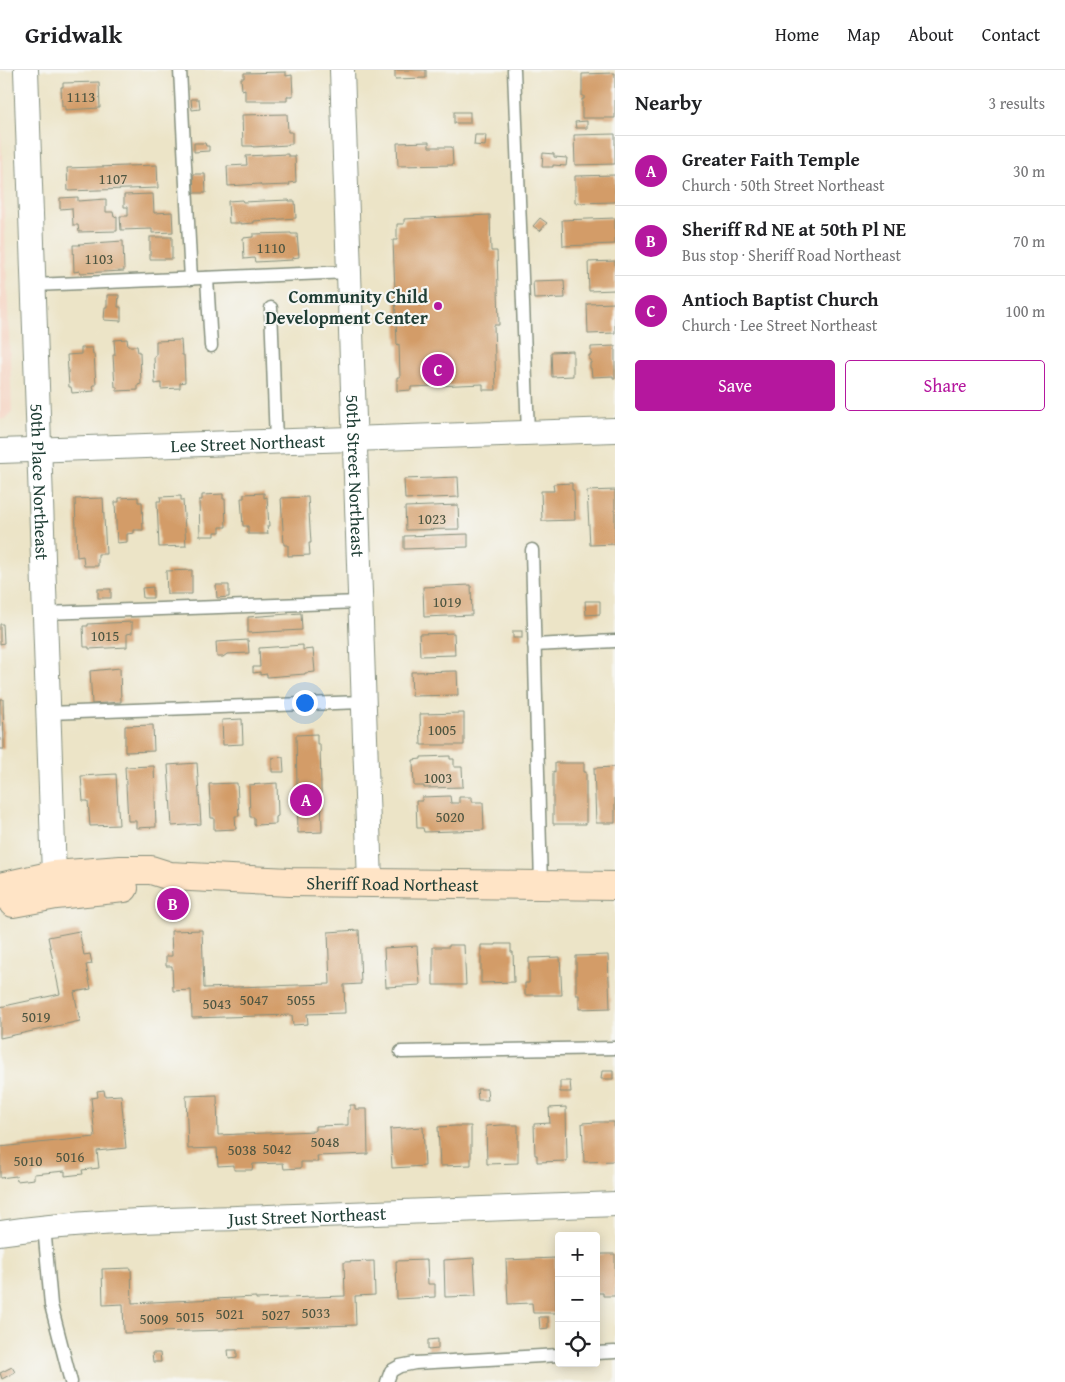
<!DOCTYPE html>
<meta charset="utf-8">
<style>
body{margin:0;font-family:"Gentium Book Plus",serif;background:#f6f6f6;color:#202124}
.controls{position:absolute;right:15px;bottom:15px;display:grid;overflow:hidden;border-radius:5px;box-shadow:0 2px 12px #0003}
.controls button{width:45px;height:45px;display:grid;place-items:center;padding:0;border:0;border-bottom:1px solid #e0e0e0;background:#fff;color:#202124;font:25px sans-serif}
.you{position:absolute;left:304px;top:632px;width:18px;height:18px;margin:-12px;border:4px solid #fff;border-radius:50%;background:#1a73e8;box-shadow:0 0 0 8px #1a73e833}
.badge{display:grid;place-items:center;width:32px;height:32px;border-radius:50%;background:#b5179e;color:#fff;font-size:16px;font-weight:700}
.pin{position:absolute;translate:-50% -50%;border:2px solid #fff;box-shadow:0 1px 5px #0006}
.list{margin:0;padding:0;list-style:none}
h2{display:flex;justify-content:space-between;align-items:center;height:65px;margin:0;padding:0 20px;font-size:21px}
h2 small{font-size:16px;font-weight:400;color:#757577}
.list li{display:grid;grid-template-columns:32px 1fr auto;gap:15px;align-items:center;box-sizing:border-box;height:70px;padding:0 20px;border-top:1px solid #e0e0e0}
.list b{display:block;font-size:19px;white-space:nowrap}
.list p{margin:0;font-size:16px;white-space:nowrap;color:#757577}
.list em{font-size:16px;font-style:normal;color:#757577}
.actions{display:flex;gap:10px;padding:15px 20px}
.actions a{flex:1;padding:11px 0;border:1px solid #b5179e;border-radius:5px;text-align:center;font-size:18px;color:#b5179e}
.actions .main{background:#b5179e;color:#fff}
.icon{flex:none;width:28px;height:28px;fill:none;stroke:currentColor;stroke-width:2;stroke-linecap:round;stroke-linejoin:round}
.map{position:relative;flex:none;width:615px;height:1312px;overflow:hidden}
header{display:flex;align-items:center;gap:30px;box-sizing:border-box;height:70px;padding:0 25px;background:#fff;border-bottom:1px solid #e0e0e0}
header strong{font-size:24px}
nav{display:flex;gap:28px;margin-inline-start:auto;font-size:18px}
main{display:flex}
aside{flex:1;background:#fff}
.map>svg:first-child{display:block}
.built{fill:#f5d3c1}
.building{fill:#d39c68}
.lines{fill:none;stroke-linecap:round;stroke-linejoin:round}
.lane-casing{stroke:#86907e;stroke-width:15}
.street-casing{stroke:#86907e;stroke-width:26}
.secondary-casing{stroke:#86907e;stroke-width:30}
.lane{stroke:#fff;stroke-width:12}
.street{stroke:#fff;stroke-width:24}
.secondary{stroke:#ffe4c6;stroke-width:28}
.poi-dot{fill:#b5179e;stroke:#f6f6f2;stroke-width:2}
.labels{text-anchor:middle;dominant-baseline:central;stroke-width:4.5;stroke-linejoin:round;paint-order:stroke}
.number-label{font-size:15px;fill:#4c5541}
.poi-label{font-size:18px;font-weight:bold;fill:#1f3d34;stroke:#f6f6f2;text-anchor:end}
.street-label{font-size:18px;fill:#1f3d34;stroke:#f6f6f2}
</style>
<header>
<strong>Gridwalk</strong>
<nav><a>Home</a><a>Map</a><a>About</a><a>Contact</a></nav>
</header>
<main>
<div class="map">
<svg width="615" height="1312" viewBox="0 0 615 1312">
<rect width="100%" height="100%" fill="#f6f6f2"/>
<filter id="ink" filterUnits="userSpaceOnUse"><feTurbulence type="fractalNoise" baseFrequency=".02" numOctaves="2"/><feDisplacementMap in="SourceGraphic" scale="10" xChannelSelector="R" yChannelSelector="G"/><feConvolveMatrix kernelMatrix="1 2 1 2 8 2 1 2 1" color-interpolation-filters="sRGB"/></filter>
<filter id="wash" filterUnits="userSpaceOnUse"><feTurbulence type="fractalNoise" baseFrequency=".0096" numOctaves="4" result="noise"/><feDisplacementMap in="SourceGraphic" scale="20" xChannelSelector="R" yChannelSelector="G"/><feGaussianBlur stdDeviation="1.12" result="paint"/><feColorMatrix in="noise" values="0 0 0 0 0 0 0 0 0 0 0 0 0 0 0 0 0 1.4 0 .05"/><feComposite in="paint" operator="in"/></filter>
<g filter="url(#wash)">
<rect width="100%" height="100%" fill="#ece4c7"/>
<path class="built" d="M0 36 12 341 6 349H0Z"/>
<g id="blocks">
<g class="building">
<path d="M395 0H426V8L395 9Z"/>
<path d="M286 2V6L292 5 293 26H287V31H245V19L242 20 241 8H244V3Z"/>
<path d="M615 3V48H582V29H584V26H582V4Z"/>
<path d="M99 12 100 38 65 40V36H62L61 17H63V13Z"/>
<path d="M191 29H199L200 39 192 40Z"/>
<rect x="454" y="42" width="16" height="11"/>
<path d="M287 44 288 62H292V74H288V75L253 77V76H243L242 45Z"/>
<path d="M587 51V58H576L575 52Z"/>
<path d="M615 64V94L575 95 574 65Z"/>
<path d="M475 65H486L485 76 474 75Z"/>
<path d="M429 72V77H452L453 95 398 96 397 73Z"/>
<path d="M194 73H205L206 76H209V81L194 82Z"/>
<path d="M543 83 554 84V87L567 88 566 96 553 95V97H542Z"/>
<path d="M288 84V86H295L296 112 289 113 290 115 261 116 260 114 228 116 227 96 247 95 246 86Z"/>
<path d="M157 95 158 118 68 121 67 98Z"/>
<path d="M193 104H205L206 123H194Z"/>
<path d="M615 105V132L575 133V106Z"/>
<path d="M153 124 154 143 172 142 173 162 152 163V159L121 160 120 146H128V137H124V125Z"/>
<path d="M78 127V131L106 129V142H113L114 147 117 146V161L79 162 78 155H73L72 138 60 139V128Z"/>
<path d="M242 130 243 132 289 130V131H295L296 148 254 151V153L241 154V153H229L228 131Z"/>
<path d="M490 145 491 181H497L499 255H494L496 320H483V314L411 317V320L397 321V307H400L399 274 397 275 393 170H397V154H404V149Z"/>
<path d="M540 148 547 153 540 161 533 156Z"/>
<path d="M615 148V174L563 176 562 150Z"/>
<path d="M291 163V164H297L299 187 292 188V190L255 192 254 188 244 189 243 168 253 167V164Z"/>
<rect x="150" y="167" width="22" height="22"/>
<path d="M123 171 124 201 80 203V201L74 202 73 175H80L79 174Z"/>
<path d="M615 191V220L589 221 588 192Z"/>
<path d="M564 210 565 228 534 229 533 211Z"/>
<path d="M107 225H119L118 237H121V251L104 250 105 237H107Z"/>
<path d="M615 233V263L588 264 587 234Z"/>
<path d="M127 269 128 276H137L138 282H140L141 314 138 315V320L117 321V317H115L113 285H115L114 270Z"/>
<path d="M181 270 182 285H184L185 312 180 313V318L161 319V313L155 314 154 286H156V271Z"/>
<path d="M615 276V309H613V306L592 307 591 298H590V293H591V290H589V285H591V277Z"/>
<path d="M81 278H92L93 284H94L96 315H93L94 321 72 323 71 317H69L67 285 81 284Z"/>
<path d="M573 281V306L552 307 551 282Z"/>
<path d="M458 407 459 427 405 429 404 409Z"/>
<path d="M572 413V420H574L575 450 542 451 541 421H554L553 414Z"/>
<path d="M615 420V474L590 475 587 421Z"/>
<path d="M264 423V428L267 427 269 456H267L268 464H248V456H243L241 428H244V424Z"/>
<path d="M223 424V429H225L226 457H220V462H215V466H200L199 430H202V425Z"/>
<path d="M181 426V430H183L186 476 159 477 157 431H161L160 427Z"/>
<path d="M138 427V432H142L143 460H134V463L127 464V472L117 473 115 432H119V428Z"/>
<path d="M308 427 311 473H309L310 485 288 486V475H284L281 428Z"/>
<path d="M103 428 106 484H98V496H84L83 486 77 487 75 429Z"/>
<path d="M458 435 459 459 406 460 405 437Z"/>
<path d="M468 464V477L404 479V466Z"/>
<path d="M192 500V524H167L166 501Z"/>
<path d="M216 515H229V527L217 528Z"/>
<path d="M471 515 472 545 424 547 423 517Z"/>
<path d="M153 517V528H143L142 518Z"/>
<rect x="98" y="519" width="13" height="9"/>
<path d="M585 531H600V544L586 545Z"/>
<path d="M301 543 302 560 248 563V547Z"/>
<path d="M132 552V563L127 564V577L89 579V577H84L83 556H88V554Z"/>
<path d="M0 554H3L4 573 0 574Z"/>
<rect x="513" y="561" width="9" height="7"/>
<path d="M454 563 455 585 420 586 419 564Z"/>
<path d="M248 570 249 583 227 584 223 587H217L216 572Z"/>
<path d="M303 575V580L313 579 315 602 305 603V604L267 607V604L260 605V602L253 603V597H260L259 578Z"/>
<path d="M120 598 121 632 92 634 90 601Z"/>
<path d="M457 601 458 625 412 626 411 602Z"/>
<path d="M0 629H3L4 679H0Z"/>
<path d="M464 643V675H421L420 644Z"/>
<path d="M242 649 243 674 223 675 222 650Z"/>
<path d="M153 655 154 681 125 682V656Z"/>
<path d="M317 664V674H320L322 762 298 763 296 665Z"/>
<path d="M450 686V689H454V697H462L463 717 424 718V716H414L413 690 421 689V687Z"/>
<path d="M283 687 284 702H272V688Z"/>
<path d="M197 693 201 754 172 756 168 695Z"/>
<path d="M555 693H584V702H586V754H553V701L555 702Z"/>
<path d="M154 696 156 757 136 758V751H128L125 697Z"/>
<path d="M615 697V753H596L594 698Z"/>
<path d="M116 704 119 755 90 756 88 731H83L81 706Z"/>
<path d="M237 713 239 746H235L236 759 214 760V748H211L209 714Z"/>
<path d="M277 713 278 746 276 747V754L254 755V747H250L249 715Z"/>
<path d="M450 726 451 733H459V727H472V732H483L484 760 424 762 423 758H417L416 731H422V727Z"/>
<path d="M202 860 204 918 330 914 328 862 359 860 361 914 344 915 345 943 307 944 308 954 293 955 292 945 192 948 191 920 173 921 172 896H166V886H172L171 861Z"/>
<path d="M79 861 84 885 90 884 92 894 86 895 91 919 74 922 80 951 0 968V937L60 924 48 867Z"/>
<path d="M496 874H511V882H513L514 912 481 913V875H496Z"/>
<path d="M449 875H464L466 915H433V877H449Z"/>
<path d="M417 876 420 915 386 917 384 878Z"/>
<path d="M608 885 610 938 579 939V925H576V886Z"/>
<path d="M560 887 562 925H525V913H529V888Z"/>
<path d="M602 1001H613V1009H601Z"/>
<path d="M560 1011H570L571 1022H560Z"/>
<path d="M477 1019H487L488 1030H478Z"/>
<path d="M104 1020 105 1026 121 1025 126 1078 97 1081 99 1098 82 1100 83 1104 65 1106V1101L34 1104V1109L17 1111 16 1106 0 1108V1077L95 1067 91 1028 98 1027 97 1021Z"/>
<path d="M217 1025 218 1065 315 1061V1056L348 1055V1040H350V1035H355V1039H367L368 1084 317 1086 318 1092H301V1098L284 1099 283 1093 253 1094 252 1100H234V1095L218 1096 217 1078 188 1079 186 1026Z"/>
<path d="M566 1037 567 1091 537 1092V1085H535L534 1054 550 1053 549 1038Z"/>
<path d="M597 1052H614L615 1091 584 1092 582 1053Z"/>
<path d="M502 1055H518V1093L487 1094 486 1056Z"/>
<path d="M455 1056H471V1095L440 1096 438 1057Z"/>
<path d="M423 1057 425 1096 392 1098 390 1059Z"/>
<path d="M603 1184H615V1226H603V1223H596V1185Z"/>
<path d="M474 1188 476 1226 445 1227 444 1190Z"/>
<path d="M555 1188 556 1243H533L532 1233 508 1234 506 1190Z"/>
<path d="M427 1190 428 1214H435V1227L397 1229 396 1191Z"/>
<path d="M374 1191 375 1225 355 1226 356 1255 224 1259V1260L124 1263 123 1234 103 1235 102 1199 131 1198 132 1233 256 1227V1229L345 1226 344 1192Z"/>
<path d="M539 1247H548V1258L540 1259Z"/>
<path d="M438 1269V1279L428 1280V1270Z"/>
<path d="M228 1280H237V1288L229 1289Z"/>
<path d="M152 1283H160L161 1292H153Z"/>
<path d="M12 1297 15 1302 2 1309 0 1303Z"/>
</g>
</g>
</g>
<g filter="url(#ink)">
<use href="#blocks" fill-opacity="0" stroke="#86907e" stroke-width="1"/>
<g class="lines">
<g class="lane-casing">
<g id="lane">
<path d="M180 0 191 209"/>
<path d="M514 0 528 363"/>
<path d="M207 208 211 276"/>
<path d="M34 215 349 202"/>
<path d="M271 238 276 372"/>
<path d="M532 480 541 815"/>
<path d="M45 543 360 532"/>
<path d="M534 575 615 571"/>
<path d="M48 643 363 632"/>
<path d="M401 982 615 978"/>
<path d="M44 1156 51 1235 71 1312"/>
<path d="M596 1283 615 1282"/>
<path d="M387 1312 391 1301 400 1296 415 1293 559 1285"/>
</g>
</g>
<g class="street-casing">
<g id="street">
<path id="s1" d="M26 0 54 805 56 823"/>
<path id="s2" d="M342 0 370 813"/>
<path id="s3" d="M0 381 615 360"/>
<path id="s4" d="M0 1163C89 1150 178 1150 268 1147 383 1143 499 1138 615 1134"/>
</g>
</g>
<g class="secondary-casing">
<g id="secondary">
<path id="s5" d="M0 817 54 805 121 800H151L170 806 290 812 615 816"/>
<path d="M13 833 56 825 124 818"/>
</g>
</g>
<use href="#lane" class="lane"/>
<use href="#street" class="street"/>
<use href="#secondary" class="secondary"/>
</g>
</g>
<circle class="poi-dot" cx="438" cy="236" r="5"/>
<g class="labels">
<g class="number-label">
<text x="81" y="26">1113</text>
<text x="113" y="108">1107</text>
<text x="271" y="177">1110</text>
<text x="99" y="188">1103</text>
<text x="432" y="448">1023</text>
<text x="447" y="531">1019</text>
<text x="105" y="565">1015</text>
<text x="442" y="659">1005</text>
<text x="438" y="707">1003</text>
<text x="450" y="746">5020</text>
<text x="254" y="929">5047</text>
<text x="301" y="929">5055</text>
<text x="217" y="933">5043</text>
<text x="36" y="946">5019</text>
<text x="325" y="1071">5048</text>
<text x="277" y="1078">5042</text>
<text x="242" y="1079">5038</text>
<text x="70" y="1086">5016</text>
<text x="28" y="1090">5010</text>
<text x="316" y="1242">5033</text>
<text x="230" y="1243">5021</text>
<text x="276" y="1244">5027</text>
<text x="190" y="1246">5015</text>
<text x="154" y="1248">5009</text>
</g>
<g class="poi-label">
<text x="428" y="226">Community Child<tspan x="428" dy="21">Development Center</tspan></text>
</g>
<g class="street-label">
<text stroke="none"><textPath href="#s3" startOffset="248">Lee Street Northeast</textPath></text>
<text stroke="none"><textPath href="#s2" startOffset="406">50th Street Northeast</textPath></text>
<text stroke="none"><textPath href="#s1" startOffset="412">50th Place Northeast</textPath></text>
<text stroke="none"><textPath href="#s5" startOffset="395">Sheriff Road Northeast</textPath></text>
<text stroke="none"><textPath href="#s4" startOffset="308">Just Street Northeast</textPath></text>
</g>
</g>
</svg>
<div class="controls">
<button>+</button>
<button>−</button>
<button><svg class="icon" aria-label="locate" viewBox="0 0 24 24"><circle cx="12" cy="12" r="6"/><path d="M12 2v4M12 18v4M2 12h4M18 12h4"/></svg></button>
</div>
<div class="you"></div>
<div class="pin badge" style="left:306px;top:730px">A</div>
<div class="pin badge" style="left:173px;top:834px">B</div>
<div class="pin badge" style="left:438px;top:300px">C</div>
</div>
<aside>
<h2>Nearby<small>3 results</small></h2>
<ul class="list">
<li><span class="badge">A</span><div><b>Greater Faith Temple</b><p>Church · 50th Street Northeast</p></div><em>30 m</em></li>
<li><span class="badge">B</span><div><b>Sheriff Rd NE at 50th Pl NE</b><p>Bus stop · Sheriff Road Northeast</p></div><em>70 m</em></li>
<li><span class="badge">C</span><div><b>Antioch Baptist Church</b><p>Church · Lee Street Northeast</p></div><em>100 m</em></li>
</ul>
<div class="actions"><a class="main">Save</a><a>Share</a></div>
</aside>
</main>
